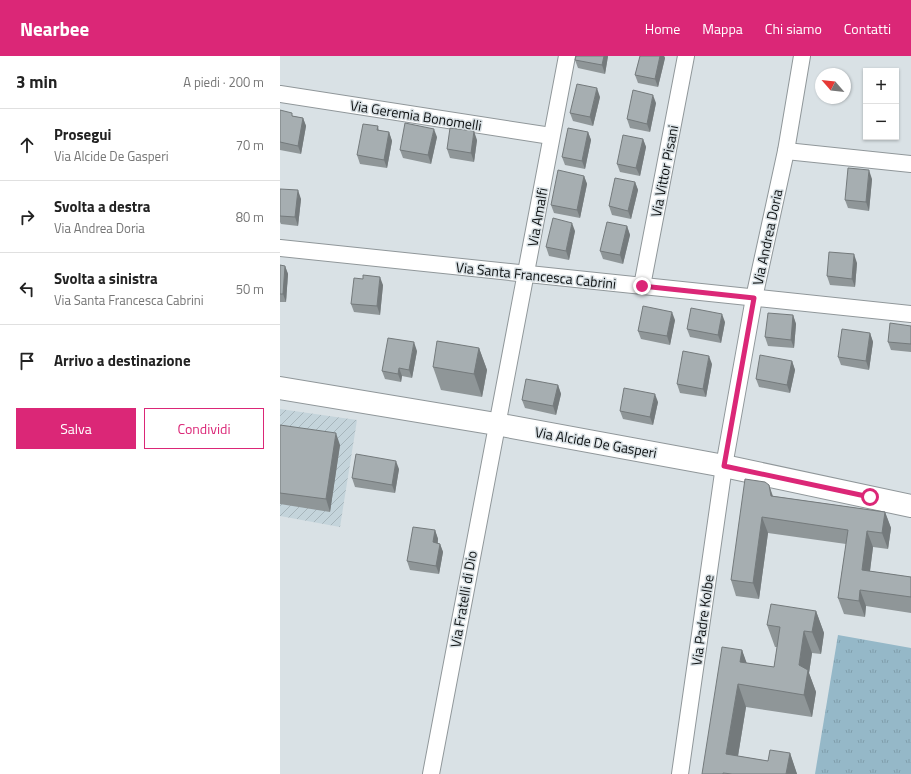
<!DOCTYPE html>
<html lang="it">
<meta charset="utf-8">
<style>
body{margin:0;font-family:"Titillium Web",sans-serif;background:#f2f2f2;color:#222}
.controls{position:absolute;right:12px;top:12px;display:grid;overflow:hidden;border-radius:0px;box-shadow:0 1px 3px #0004}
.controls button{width:36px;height:36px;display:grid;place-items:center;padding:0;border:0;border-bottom:1px solid #e0e0e0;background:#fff;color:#222;font:20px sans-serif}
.compass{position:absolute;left:535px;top:12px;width:36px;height:36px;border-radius:50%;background:#fff;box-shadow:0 1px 3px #0004;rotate:298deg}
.stop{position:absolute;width:12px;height:12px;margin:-9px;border:3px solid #db2777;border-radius:50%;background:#fff}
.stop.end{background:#db2777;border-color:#fff;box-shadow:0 1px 4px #0008}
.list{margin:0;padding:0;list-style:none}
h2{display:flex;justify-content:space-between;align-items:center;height:52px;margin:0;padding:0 16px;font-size:17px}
h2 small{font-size:13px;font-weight:400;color:#767676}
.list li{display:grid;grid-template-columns:26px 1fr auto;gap:12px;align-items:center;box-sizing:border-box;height:72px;padding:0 16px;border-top:1px solid #e0e0e0}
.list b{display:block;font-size:15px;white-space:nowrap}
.list p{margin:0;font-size:13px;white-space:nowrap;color:#767676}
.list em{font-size:13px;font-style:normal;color:#767676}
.actions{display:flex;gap:8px;padding:12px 16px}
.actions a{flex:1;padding:9px 0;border:1px solid #db2777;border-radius:0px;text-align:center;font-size:14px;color:#db2777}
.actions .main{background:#db2777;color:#fff}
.icon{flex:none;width:22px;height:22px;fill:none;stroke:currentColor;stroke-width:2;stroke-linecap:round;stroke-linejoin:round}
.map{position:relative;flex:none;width:631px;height:718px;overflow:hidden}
header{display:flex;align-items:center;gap:24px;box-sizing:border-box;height:56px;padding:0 20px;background:#db2777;color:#fff}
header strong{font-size:19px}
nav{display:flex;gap:22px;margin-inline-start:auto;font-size:14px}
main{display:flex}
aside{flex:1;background:#fff}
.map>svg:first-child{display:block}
.industrial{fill:url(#industrial-furrows)}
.park{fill:url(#park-tufts)}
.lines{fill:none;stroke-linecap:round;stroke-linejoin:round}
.street-casing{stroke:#90979a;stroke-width:18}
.secondary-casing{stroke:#90979a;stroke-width:24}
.street{stroke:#fff;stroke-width:16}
.secondary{stroke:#fff;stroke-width:22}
.wall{fill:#8f9698}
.shaded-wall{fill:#747a7c}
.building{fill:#a6aeb1;stroke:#747a7c}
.route{stroke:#db2777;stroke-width:5}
.labels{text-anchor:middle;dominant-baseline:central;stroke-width:3;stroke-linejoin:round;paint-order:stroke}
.street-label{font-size:14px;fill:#0e1112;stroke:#d9e1e5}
</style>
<header>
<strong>Nearbee</strong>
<nav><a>Home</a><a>Mappa</a><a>Chi siamo</a><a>Contatti</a></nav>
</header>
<main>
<aside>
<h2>3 min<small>A piedi · 200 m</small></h2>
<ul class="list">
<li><svg class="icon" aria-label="ahead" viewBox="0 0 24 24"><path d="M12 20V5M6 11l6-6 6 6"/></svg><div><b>Prosegui</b><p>Via Alcide De Gasperi</p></div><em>70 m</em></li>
<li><svg class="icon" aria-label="right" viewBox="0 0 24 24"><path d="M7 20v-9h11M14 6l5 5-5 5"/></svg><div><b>Svolta a destra</b><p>Via Andrea Doria</p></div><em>80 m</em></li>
<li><svg class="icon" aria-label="left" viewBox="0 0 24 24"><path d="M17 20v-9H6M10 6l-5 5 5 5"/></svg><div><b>Svolta a sinistra</b><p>Via Santa Francesca Cabrini</p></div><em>50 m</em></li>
<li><svg class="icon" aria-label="arrive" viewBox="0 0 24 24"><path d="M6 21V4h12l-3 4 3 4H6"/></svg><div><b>Arrivo a destinazione</b></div></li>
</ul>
<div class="actions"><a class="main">Salva</a><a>Condividi</a></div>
</aside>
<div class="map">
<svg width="631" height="718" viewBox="0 0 631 718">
<defs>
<pattern id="industrial-furrows" width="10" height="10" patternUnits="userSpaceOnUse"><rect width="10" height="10" fill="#c4d4db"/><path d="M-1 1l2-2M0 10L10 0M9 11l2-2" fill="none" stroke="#a7b5bb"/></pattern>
<pattern id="park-tufts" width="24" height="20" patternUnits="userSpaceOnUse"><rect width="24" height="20" fill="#95b8c8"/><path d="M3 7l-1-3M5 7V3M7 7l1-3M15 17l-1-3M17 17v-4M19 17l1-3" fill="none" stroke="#7f9dab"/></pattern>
</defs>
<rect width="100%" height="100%" fill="#d9e1e5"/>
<path class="industrial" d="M0 353 77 364 60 471 0 460Z"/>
<path class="park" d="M558 579 631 592V718H535Z"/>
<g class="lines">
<g class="street-casing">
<g id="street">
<path d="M0 38 271 80"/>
<path d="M506 95 631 108"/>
<path d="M0 192 631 258"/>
<path d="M362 230 406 0"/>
<path d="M151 718 287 0"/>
<path d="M400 718 444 410 474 242 506 95 522 0"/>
</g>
</g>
<g class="secondary-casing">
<path id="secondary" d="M0 332 216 368 444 410 631 450"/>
</g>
<use href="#street" class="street"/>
<use href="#secondary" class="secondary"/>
</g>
<g class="wall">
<path d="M296 0H328L325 18 298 12 295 4Z"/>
<path d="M360 0H384L385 2 378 31 358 27 355 19Z"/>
<path d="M320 41 313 70 293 65 290 57Z"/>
<path d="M376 47 370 76 350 72 347 63Z"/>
<path d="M0 54 13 60 23 62 26 70 21 98 0 94Z"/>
<path d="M98 70 99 75 109 76 112 85 107 112 80 108 77 99Z"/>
<path d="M308 76 311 84 305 113 285 109 282 101Z"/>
<path d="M157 81 151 108 123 102 120 94Z"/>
<path d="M363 83 366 91 360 120 340 116 337 108Z"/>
<path d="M197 84 194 106 170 102 167 93Z"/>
<path d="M304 120 307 128 300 162 274 157 271 149Z"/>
<path d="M592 123 589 155 568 152 565 144Z"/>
<path d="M355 126 358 134 351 163 332 159 329 150Z"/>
<path d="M0 133 21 143 18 170 1 168 0 166Z"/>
<path d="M347 170 350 179 343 208 323 203 320 195Z"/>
<path d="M295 175 289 204 269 200 266 191Z"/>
<path d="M577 207 575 231 550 229 547 220Z"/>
<path d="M0 209 5 210 8 218 6 246H0Z"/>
<path d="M83 223 103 229 100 259 74 256 71 248Z"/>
<path d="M513 259 516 268 514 292 488 290 485 281Z"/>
<path d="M395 264 390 289 361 283 358 275Z"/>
<path d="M445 266 441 287 410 281 407 273Z"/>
<path d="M631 270V296L611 294 608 286Z"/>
<path d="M590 277 593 286 589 314 561 309 558 301Z"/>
<path d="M199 292 207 314 202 341 161 334 153 311Z"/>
<path d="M137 295 132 322 122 320 121 326 105 323 102 315Z"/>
<path d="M512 305 515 314 510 337 479 331 476 323Z"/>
<path d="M432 308 426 341 400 337 397 328Z"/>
<path d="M278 329 281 338 276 359 245 352 242 344Z"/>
<path d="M378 346 373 369 343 363 340 355Z"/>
<path d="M0 369 60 389 50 456 0 448Z"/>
<path d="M119 413 115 437 75 431 72 422Z"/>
<path d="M489 429 493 440 605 456 611 472 608 493 593 491 590 515 631 521V557L586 550 585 561 564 558 558 542 566 488 488 477 479 543 456 540 451 524Z"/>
<path d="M155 474 158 483V487L160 488 163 496 159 518 130 514 127 505Z"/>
<path d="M536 555 544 577 541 598 532 597 529 617 536 636 532 661 466 651 458 700 488 705 510 697 517 718H422L462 594 466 607 494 611 497 591H495L487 569Z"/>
</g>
<g class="shaded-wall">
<path d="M324 0H328L325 18 322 9Z"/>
<path d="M380 0H384L385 2 378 31 375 23Z"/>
<path d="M317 32 320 41 313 70 310 61Z"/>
<path d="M373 39 376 47 370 76 367 68Z"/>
<path d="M23 62 26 70 21 98 18 90Z"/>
<path d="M154 73 157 81 151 108 148 99Z"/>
<path d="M194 75 197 84 194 106 191 97Z"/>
<path d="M109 76 112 85 107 112 104 104Z"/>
<path d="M308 76 311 84 305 113 302 105Z"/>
<path d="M363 83 366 91 360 120 356 112Z"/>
<path d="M589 114 592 123 589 155 586 146Z"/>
<path d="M304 120 307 128 300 162 297 154Z"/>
<path d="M355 126 358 134 351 163 348 155Z"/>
<path d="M18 134 21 143 18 170 15 161Z"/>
<path d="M292 167 295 175 289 204 286 195Z"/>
<path d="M347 170 350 179 343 208 340 199Z"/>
<path d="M574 198 577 207 575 231 572 223Z"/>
<path d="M5 210 8 218 6 246 3 238Z"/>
<path d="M100 221 103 229 100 259 97 250Z"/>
<path d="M392 256 395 264 390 289 387 280Z"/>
<path d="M442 258 445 266 441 287 438 279Z"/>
<path d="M513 259 516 268 514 292 511 284Z"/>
<path d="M590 277 593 286 589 314 586 305Z"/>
<path d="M134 286 137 295 132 322 129 314Z"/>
<path d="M199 292 207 314 202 341 194 318Z"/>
<path d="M429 300 432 308 426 341 423 333Z"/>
<path d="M512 305 515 314 510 337 507 329Z"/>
<path d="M119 312 122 320 121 326 118 318Z"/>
<path d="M278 329 281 338 276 359 273 350Z"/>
<path d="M375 338 378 346 373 369 370 361Z"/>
<path d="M56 377 60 389 50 456 46 443Z"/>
<path d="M116 405 119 413 115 437 112 429Z"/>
<path d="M489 429 494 445 491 440Z"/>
<path d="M605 456 611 472 608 493 602 477Z"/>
<path d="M482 461 488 477 479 543 473 527Z"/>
<path d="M155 474 158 483 156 495 153 486Z"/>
<path d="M587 475 593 491 588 530 582 514Z"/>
<path d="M160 488 163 496 159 518 156 510Z"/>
<path d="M580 534 586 550 585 561 579 545Z"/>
<path d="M536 555 544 577 541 598 532 576Z"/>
<path d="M524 575 532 597 529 617 536 636 532 661 524 639 519 609Z"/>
<path d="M462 594 470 616 460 606Z"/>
<path d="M458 628 466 651 455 718 446 698Z"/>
<path d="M510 697 517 718H506Z"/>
</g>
<g class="building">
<path d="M296 0H324L322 9 295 4Z"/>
<path d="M360 0H380L375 23 355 19Z"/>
<path d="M297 28 317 32 310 61 290 57Z"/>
<path d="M353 34 373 39 367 68 347 63Z"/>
<path d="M0 54 12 57V60L23 62 18 90 0 86Z"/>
<path d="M125 67 154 73 148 99 120 94Z"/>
<path d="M83 68 98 70 97 74 109 76 104 104 77 99Z"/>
<path d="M170 72 194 75 191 97 167 93Z"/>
<path d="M288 72 308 76 302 105 282 101Z"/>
<path d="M343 79 363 83 356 112 337 108Z"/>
<path d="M568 112 589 114 586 146 565 144Z"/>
<path d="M278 114 304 120 297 154 271 149Z"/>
<path d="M335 122 355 126 348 155 329 150Z"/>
<path d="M0 133 18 134 15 161 0 160Z"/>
<path d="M273 162 292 167 286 195 266 191Z"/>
<path d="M327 166 347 170 340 199 320 195Z"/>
<path d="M549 196 574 198 572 223 547 220Z"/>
<path d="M0 209 5 210 3 238H0Z"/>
<path d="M83 219 100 221 97 250 71 248 74 222 83 223Z"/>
<path d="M363 250 392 256 387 280 358 275Z"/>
<path d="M411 252 442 258 438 279 407 273Z"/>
<path d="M488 257 513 259 511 284 485 281Z"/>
<path d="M610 267 631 270V288L608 286Z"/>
<path d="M562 273 590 277 586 305 558 301Z"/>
<path d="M108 282 134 286 129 314 119 312 118 318 102 315Z"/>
<path d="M157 285 199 292 194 318 153 311Z"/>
<path d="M403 295 429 300 423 333 397 328Z"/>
<path d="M480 299 512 305 507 329 476 323Z"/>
<path d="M246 323 278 329 273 350 242 344Z"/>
<path d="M344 332 375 338 370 361 340 355Z"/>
<path d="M0 369 56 377 46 443 0 437Z"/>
<path d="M76 398 116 405 112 429 72 422Z"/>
<path d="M465 423 485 426 489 429 491 440 605 456 602 477 587 475 582 514 631 521V541L580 534 579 545 558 542 568 474 482 461 473 527 451 524Z"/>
<path d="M133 471 155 474 153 486 160 488 156 510 127 505Z"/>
<path d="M491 548 536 555 532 576 524 575 519 609 528 614 524 639 458 628 446 698 488 705 490 694 510 697 506 718H452L443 717V718H422L442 591 462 594 460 606 494 611 500 571 487 569Z"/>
</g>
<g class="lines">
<path class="route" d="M362 230 474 242 444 410 590 441"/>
</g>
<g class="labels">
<g class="street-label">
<text transform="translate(136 59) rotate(9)">Via Geremia Bonomelli</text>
<text transform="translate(384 115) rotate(-79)">Via Vittor Pisani</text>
<text transform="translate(257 161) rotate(-80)">Via Amalfi</text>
<text transform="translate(487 181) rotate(-78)">Via Andrea Doria</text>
<text transform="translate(256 219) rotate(6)">Via Santa Francesca Cabrini</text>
<text transform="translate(316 386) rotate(10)">Via Alcide De Gasperi</text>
<text transform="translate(183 543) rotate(-80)">Via Fratelli di Dio</text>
<text transform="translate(422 564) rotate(-82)">Via Padre Kolbe</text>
</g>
</g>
</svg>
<div class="controls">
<button>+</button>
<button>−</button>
</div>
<svg class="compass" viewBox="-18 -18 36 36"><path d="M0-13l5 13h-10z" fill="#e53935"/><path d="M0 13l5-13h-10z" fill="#767676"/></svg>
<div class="stop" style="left:590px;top:441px"></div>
<div class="stop end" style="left:362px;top:230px"></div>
</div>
</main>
